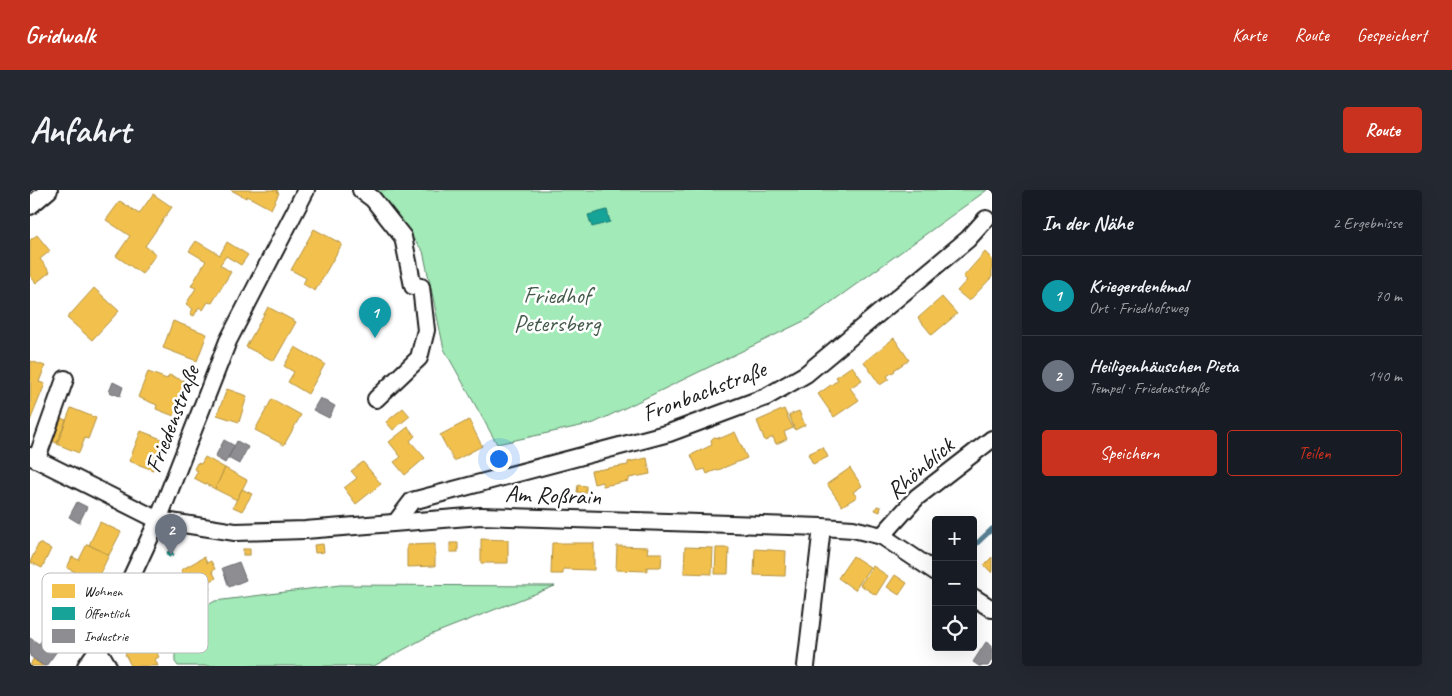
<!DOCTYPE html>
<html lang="de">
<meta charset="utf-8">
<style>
body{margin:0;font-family:Caveat,sans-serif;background:#242831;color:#f1f3f6}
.controls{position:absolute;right:15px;bottom:15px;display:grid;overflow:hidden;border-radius:5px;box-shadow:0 5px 20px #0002}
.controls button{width:45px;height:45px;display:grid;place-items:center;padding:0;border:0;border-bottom:1px solid #363941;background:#171b24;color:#f1f3f6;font:25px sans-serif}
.you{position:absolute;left:468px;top:268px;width:18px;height:18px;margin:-12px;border:4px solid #fff;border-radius:50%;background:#1a73e8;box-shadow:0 0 0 8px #1a73e833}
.badge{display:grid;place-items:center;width:32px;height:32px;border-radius:50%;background:#c8321e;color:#fff;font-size:16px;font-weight:700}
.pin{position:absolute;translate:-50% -41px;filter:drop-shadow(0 1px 2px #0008)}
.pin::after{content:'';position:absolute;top:26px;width:18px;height:15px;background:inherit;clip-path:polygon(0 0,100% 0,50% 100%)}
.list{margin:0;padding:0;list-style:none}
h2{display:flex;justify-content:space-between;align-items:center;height:65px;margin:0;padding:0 20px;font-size:21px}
h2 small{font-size:16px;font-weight:400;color:#9ea1a6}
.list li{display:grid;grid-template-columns:32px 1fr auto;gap:15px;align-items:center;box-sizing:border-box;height:80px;padding:0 20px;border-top:1px solid #363941}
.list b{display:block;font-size:19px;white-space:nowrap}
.list p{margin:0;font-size:16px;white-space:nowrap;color:#9ea1a6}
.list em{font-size:16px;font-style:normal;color:#9ea1a6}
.actions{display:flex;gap:10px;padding:15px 20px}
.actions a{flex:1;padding:11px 0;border:1px solid #c8321e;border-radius:5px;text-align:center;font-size:18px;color:#c8321e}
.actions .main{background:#c8321e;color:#fff}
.icon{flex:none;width:28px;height:28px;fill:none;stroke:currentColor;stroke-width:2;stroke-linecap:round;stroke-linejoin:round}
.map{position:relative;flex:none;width:962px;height:476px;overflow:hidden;border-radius:5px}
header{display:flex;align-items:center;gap:30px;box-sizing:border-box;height:70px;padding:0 25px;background:#c8321e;color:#fff}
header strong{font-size:24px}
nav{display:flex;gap:28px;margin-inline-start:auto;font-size:18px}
.intro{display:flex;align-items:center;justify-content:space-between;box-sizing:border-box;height:120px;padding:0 30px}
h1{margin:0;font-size:35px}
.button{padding:12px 22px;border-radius:5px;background:#c8321e;color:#fff;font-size:18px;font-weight:700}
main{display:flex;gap:30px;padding:0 30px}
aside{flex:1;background:#171b24;border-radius:5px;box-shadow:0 5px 20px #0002}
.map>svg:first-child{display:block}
.green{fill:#a2eab7;stroke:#5f836a}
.homes{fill:#f2c14e;stroke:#b2903f}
.public{fill:#17a398;stroke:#187a73}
.industry{fill:#8d8d92;stroke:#6b6b6f}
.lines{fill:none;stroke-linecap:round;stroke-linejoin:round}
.stream{stroke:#598093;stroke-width:5}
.street-casing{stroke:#1c1c1c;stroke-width:20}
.street{stroke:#fff;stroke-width:16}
.labels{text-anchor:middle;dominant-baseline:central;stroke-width:5;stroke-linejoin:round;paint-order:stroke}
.park-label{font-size:24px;fill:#445a4a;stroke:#fff}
.street-label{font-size:24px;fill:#1c1c1c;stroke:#fff}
.key{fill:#fff;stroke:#bbb;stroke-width:1}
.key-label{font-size:14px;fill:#1c1c1c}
</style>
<header>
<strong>Gridwalk</strong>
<nav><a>Karte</a><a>Route</a><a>Gespeichert</a></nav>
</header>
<div class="intro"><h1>Anfahrt</h1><a class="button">Route</a></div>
<main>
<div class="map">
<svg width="962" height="476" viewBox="0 0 962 476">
<rect width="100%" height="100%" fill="#fff"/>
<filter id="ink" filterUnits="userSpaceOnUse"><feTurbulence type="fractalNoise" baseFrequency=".02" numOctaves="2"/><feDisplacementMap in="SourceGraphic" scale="10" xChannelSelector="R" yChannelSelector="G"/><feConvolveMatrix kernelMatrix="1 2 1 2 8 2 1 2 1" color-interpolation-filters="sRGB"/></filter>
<g filter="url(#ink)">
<g class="green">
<path d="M344 0H957L778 129 564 233 467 254 414 159 393 61Z"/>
<path d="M310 395 525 396 400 445 344 476H148L145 472V434L185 411Z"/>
</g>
<g class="homes">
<path d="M201 0H248L247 2 249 3 241 19 217 6 216 8Z"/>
<path d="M123 4 142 17 115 56 126 64 112 84 86 66 100 46 76 30 90 11 109 24Z"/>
<path d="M284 39 312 54 285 101 273 94 276 88 261 80Z"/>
<path d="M7 45 20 61 10 69 20 82 6 93 0 86V50Z"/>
<path d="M166 51 190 65 197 52 218 65 211 75 196 66 190 75 201 82 182 113 178 112 173 120 169 117 164 126 160 124 163 119 156 114 166 98 161 96 176 71 159 61Z"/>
<path d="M955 62 962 69V87L939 111 927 101 937 90 933 87Z"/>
<path d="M64 98 89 121 62 150 37 128Z"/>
<path d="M912 107 927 124 902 145 888 128Z"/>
<path d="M238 117 266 132 244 171 216 157Z"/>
<path d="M143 131 177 144 167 171 133 158Z"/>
<path d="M864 148 879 170 864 180 865 181 857 186 859 189 850 195 834 172Z"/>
<path d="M265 157 295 174 278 204 258 192 264 182 254 176Z"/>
<path d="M1 171 15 176 9 192 15 194 0 231Z"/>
<path d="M822 176 832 190 820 198 829 210 804 227 788 204 808 190 806 187Z"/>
<path d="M118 182 137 189 139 185 157 192 144 226 126 219 127 215 108 207Z"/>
<path d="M197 199 217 206 209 232 187 225Z"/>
<path d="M242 209 271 225 254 255 225 240Z"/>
<path d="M41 218 66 228 58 249 55 248 49 263 27 254Z"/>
<path d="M373 218 380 226 363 240 356 232Z"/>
<path d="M754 219 763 238 754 242 757 249 746 254 743 247 735 251 727 231Z"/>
<path d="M769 221 775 235 765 240 759 225Z"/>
<path d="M28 227 36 230 27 253 19 250Z"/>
<path d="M439 230 452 256 424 271 410 245Z"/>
<path d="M378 237 385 246 380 251 395 268 375 285 364 272 371 267 359 252Z"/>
<path d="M111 241 134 250 123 280 99 271Z"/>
<path d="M705 242 717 268 686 281V280L677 284 675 279 668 281 661 265 682 255 681 250 684 247 691 248Z"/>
<path d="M793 257 798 267 783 274 778 264Z"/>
<path d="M175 267 195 278 185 299 164 288 168 281 164 279 167 273 171 274Z"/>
<path d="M617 268 620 284 599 288V291L573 296 572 292 564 294 561 281 598 275V272Z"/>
<path d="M333 272 351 294 326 314 314 298 327 288 321 281Z"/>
<path d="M195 278 217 290 207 310 185 299Z"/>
<path d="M820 278 832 296 823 302 827 307 812 316 797 294Z"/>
<path d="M548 295 556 296V303L547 302Z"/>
<path d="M212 299 222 304 212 321 203 317Z"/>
<path d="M847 316 851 317 850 322 845 320Z"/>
<path d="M70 332 91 342 79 365 59 355Z"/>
<path d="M451 349 478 350V373H451Z"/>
<path d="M9 353 21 359 12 378 0 372Z"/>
<rect x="420" y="353" width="8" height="9"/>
<path d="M522 353H564V380L533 379V384H521Z"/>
<path d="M57 354 79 365 66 392 37 378 42 367 49 370Z"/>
<path d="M293 354 294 362 285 363 284 355Z"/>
<path d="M405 354V376L377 377V355Z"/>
<path d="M587 356 618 357 617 363H632L631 377H617V381L586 380Z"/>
<path d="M655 357 683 358 682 384 654 383Z"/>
<path d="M686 358H699L698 384H685Z"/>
<rect x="213" y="359" width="7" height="6"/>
<path d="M725 359 756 361 755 386 724 385Z"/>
<path d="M823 366 840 377 825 400 808 388Z"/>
<path d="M174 367 177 373 181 371 185 379 182 381 186 388 163 401 151 380Z"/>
<path d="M962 367V383L954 375Z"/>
<path d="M843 376 858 386 846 405 830 395Z"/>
<path d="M865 385 877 393 869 405 857 397Z"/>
<path d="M176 393 180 399 166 406 163 401Z"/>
<path d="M118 453 122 461 125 459 129 467 125 469 128 476H101L95 464Z"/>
<path d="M3 469 13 476H0Z"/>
</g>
<g class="public">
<path d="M577 20 580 32 562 37 558 25Z"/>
<path d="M141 360 144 365 139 367 137 362Z"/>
</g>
<g class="industry">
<path d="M83 192 93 197 90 206 79 202Z"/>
<path d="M290 208 305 216 299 228 283 220Z"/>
<path d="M194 250 205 256 195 273 185 267Z"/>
<path d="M207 251 218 257 209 274 198 268Z"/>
<path d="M47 312 57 317 49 333 39 327Z"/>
<path d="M209 372 216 390 199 397 192 378Z"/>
<path d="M0 448 9 454 12 450 27 461 16 476H14L0 466Z"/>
<path d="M956 452 962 456V469L958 476H949L943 472Z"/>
</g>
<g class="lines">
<path class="stream" d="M943 357 962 339"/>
<g class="street-casing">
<g id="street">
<path d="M331 0 343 9 373 47 383 96 391 97 396 140 389 168 346 209"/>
<path d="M0 16 19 0"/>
<path d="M0 266 128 330 205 342 275 340 451 326 792 337 823 339 852 346 906 382"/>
<path d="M7 268 35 189"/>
<path d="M366 332 382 311 639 243 736 207 776 184 938 49 956 29"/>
<path d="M852 346 887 307 962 249"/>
<path d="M943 407 962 419"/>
<path d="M68 459 78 476"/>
<path d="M56 476 68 459 128 330 198 151 276 0"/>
<path d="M776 476 792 337"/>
</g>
</g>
<use href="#street" class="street"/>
</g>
</g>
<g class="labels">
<g class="park-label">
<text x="527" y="105">Friedhof<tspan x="527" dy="28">Petersberg</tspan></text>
</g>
<g class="street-label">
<text transform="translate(674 201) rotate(-21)">Fronbachstraße</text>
<text transform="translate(142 229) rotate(-69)">Friedenstraße</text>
<text transform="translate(890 278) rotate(-41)">Rhönblick</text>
<text transform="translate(523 305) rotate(2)">Am Roßrain</text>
</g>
</g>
<rect x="12" y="383" width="166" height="80" rx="8" class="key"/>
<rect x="22" y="394" width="23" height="14" fill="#f2c14e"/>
<rect x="22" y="417" width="23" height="13" fill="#17a398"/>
<rect x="22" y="439" width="23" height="14" fill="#8d8d92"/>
<g class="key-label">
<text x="54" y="406">Wohnen</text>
<text x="54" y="428">Öffentlich</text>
<text x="54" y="451">Industrie</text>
</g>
</svg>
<div class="controls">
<button>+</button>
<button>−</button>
<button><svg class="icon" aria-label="locate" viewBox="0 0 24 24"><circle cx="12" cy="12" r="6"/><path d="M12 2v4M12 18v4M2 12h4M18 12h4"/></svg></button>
</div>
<div class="you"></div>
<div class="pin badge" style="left:345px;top:148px;background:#0f9aa8">1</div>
<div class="pin badge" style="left:141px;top:365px;background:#6b7280">2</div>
</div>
<aside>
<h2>In der Nähe<small>2 Ergebnisse</small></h2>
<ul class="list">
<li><span class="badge" style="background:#0f9aa8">1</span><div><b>Kriegerdenkmal</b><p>Ort · Friedhofsweg</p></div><em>70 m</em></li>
<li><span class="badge" style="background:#6b7280">2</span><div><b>Heiligenhäuschen Pieta</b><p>Tempel · Friedenstraße</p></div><em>140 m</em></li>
</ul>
<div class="actions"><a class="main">Speichern</a><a>Teilen</a></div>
</aside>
</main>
